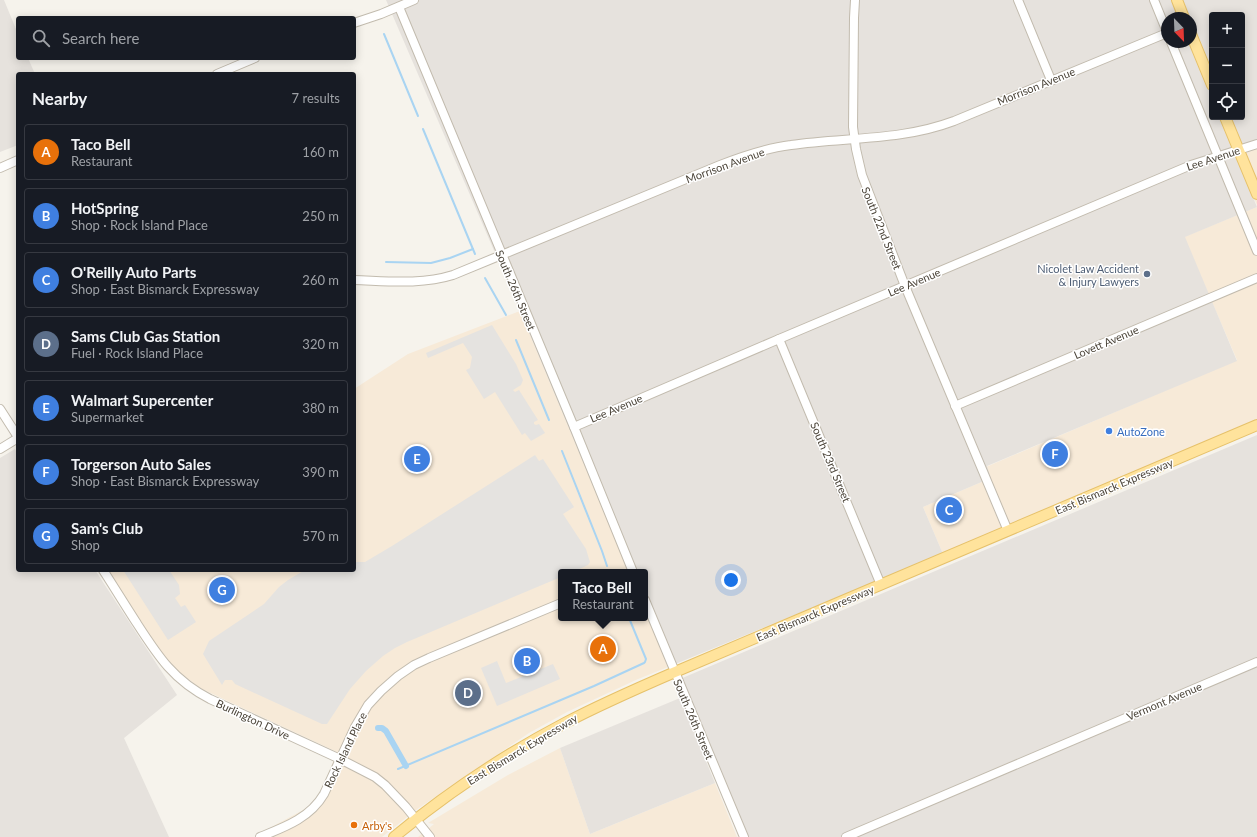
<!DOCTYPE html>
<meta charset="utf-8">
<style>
body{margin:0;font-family:Lato,sans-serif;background:#20242c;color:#f1f3f6}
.controls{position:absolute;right:12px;top:12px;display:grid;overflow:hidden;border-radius:4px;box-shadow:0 2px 10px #0003}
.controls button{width:36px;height:36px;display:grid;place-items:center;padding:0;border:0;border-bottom:1px solid #363941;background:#171b24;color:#f1f3f6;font:20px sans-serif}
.compass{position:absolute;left:1161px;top:12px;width:36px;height:36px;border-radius:50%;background:#171b24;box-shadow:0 2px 10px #0003;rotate:157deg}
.you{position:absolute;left:731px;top:580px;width:14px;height:14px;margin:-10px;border:3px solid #fff;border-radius:50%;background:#1a73e8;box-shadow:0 0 0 6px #1a73e833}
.badge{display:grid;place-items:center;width:26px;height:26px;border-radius:50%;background:#fc3f1d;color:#fff;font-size:13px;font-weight:700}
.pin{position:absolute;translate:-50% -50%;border:2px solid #fff;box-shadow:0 1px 4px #0006}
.popup{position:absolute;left:558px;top:569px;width:90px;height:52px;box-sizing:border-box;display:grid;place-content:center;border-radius:4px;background:#171b24;filter:drop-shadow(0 1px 3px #0005);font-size:13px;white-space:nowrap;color:#9ea1a6}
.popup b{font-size:15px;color:#f1f3f6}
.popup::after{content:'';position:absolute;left:50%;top:100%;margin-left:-8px;border:8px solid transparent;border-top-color:#171b24}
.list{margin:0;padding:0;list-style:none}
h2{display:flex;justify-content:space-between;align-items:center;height:52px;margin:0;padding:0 16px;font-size:17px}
h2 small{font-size:13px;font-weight:400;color:#9ea1a6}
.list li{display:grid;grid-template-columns:26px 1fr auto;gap:12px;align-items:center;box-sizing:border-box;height:56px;margin:0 8px 8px;padding:0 8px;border:1px solid #363941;border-radius:4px}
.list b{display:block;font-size:15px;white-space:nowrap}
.list p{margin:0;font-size:13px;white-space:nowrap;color:#9ea1a6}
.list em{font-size:13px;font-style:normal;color:#9ea1a6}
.icon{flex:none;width:22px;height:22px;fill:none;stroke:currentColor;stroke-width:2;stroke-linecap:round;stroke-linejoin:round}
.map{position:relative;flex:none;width:1257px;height:837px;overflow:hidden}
.search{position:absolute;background:#171b24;box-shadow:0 2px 10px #0003;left:16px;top:16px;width:340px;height:44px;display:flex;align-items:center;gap:10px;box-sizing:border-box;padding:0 14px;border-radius:4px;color:#9ea1a6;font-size:15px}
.panel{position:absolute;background:#171b24;box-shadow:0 2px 10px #0003;left:16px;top:72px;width:340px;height:500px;border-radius:4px}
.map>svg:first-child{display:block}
.commercial{fill:#f7ead8}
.industrial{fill:#e6e2dd;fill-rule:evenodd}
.parking{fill:#e5e3e0}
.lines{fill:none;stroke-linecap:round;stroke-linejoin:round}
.stream{stroke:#a9d4f2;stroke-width:2}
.canal{stroke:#a9d4f2;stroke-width:6}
.minor-casing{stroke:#c2bbae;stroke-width:10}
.major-casing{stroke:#e6c16a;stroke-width:12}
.minor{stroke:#fff;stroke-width:8}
.major{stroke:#ffe39c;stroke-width:10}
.service-dot{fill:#5c6f8a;stroke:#fff;stroke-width:1.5}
.shop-dot{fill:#3f7fe0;stroke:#fff;stroke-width:1.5}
.food-dot{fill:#e8710a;stroke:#fff;stroke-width:1.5}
.labels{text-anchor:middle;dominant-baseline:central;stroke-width:3;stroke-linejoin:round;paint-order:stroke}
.street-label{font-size:11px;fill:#4b4439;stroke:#fff}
.service-label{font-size:11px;fill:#4e5e75;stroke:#fff;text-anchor:end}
.shop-label{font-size:11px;fill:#366cbe;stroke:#fff;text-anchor:start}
.food-label{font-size:11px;fill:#c56008;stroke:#fff;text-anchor:start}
</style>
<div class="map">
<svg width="1257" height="837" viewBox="0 0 1257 837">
<rect width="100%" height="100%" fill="#f6f3ec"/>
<g class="commercial">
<path d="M1257 148V205L1236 157Z"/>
<path d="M1257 207V421L943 554 923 507 991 478 986 467 1237 360 1184 237Z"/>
<path d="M520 311 629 572H561V618H645V611L668 667 638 679 567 712 529 733 416 810 382 837H274L266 830 305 809 314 801 321 792 337 752 200 688 178 671 162 657 108 570H354V389L408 354Z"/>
<path d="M560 748 590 834 715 783 737 837H418L434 824 428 823 508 775Z"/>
</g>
<g class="industrial">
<path d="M0 0H4L18 34V58H28L35 74H18V145L0 152Z"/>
<path d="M386 0H1257V148L1236 157 1257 207 1185 237 1237 361 987 466 991 478 923 507 943 554 668 667 645 611V572H629L520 311ZM1212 15H1242V117H1212ZM1167 18H1191V42H1167Z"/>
<path d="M1257 435V837H747L680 679Z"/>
<path d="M15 449 18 455V570H95L177 695 124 738 169 837H0V458Z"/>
<path d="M680 698 715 783 590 834 560 748Z"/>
</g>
<g class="parking">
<path d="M492 325 516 364 523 380 521 385 513 390 515 392 519 390 538 420 534 422V424L536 425 539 424 545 433 531 441 525 433 522 435 495 392 484 399 466 370 470 368 472 357 463 343 428 358 426 353Z"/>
<path d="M535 455 539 461 543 459 574 507 563 514 586 549 589 559 590 562 588 565 573 572H561V577L407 642 395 648 383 656 366 671 350 689 327 724H322L235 684 232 680H225L222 685 203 654 209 641 264 604 279 587 288 580 305 570H354V562H365L392 546Z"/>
<path d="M123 570H169L179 585 180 594 175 598 181 607 185 605 196 622 168 640Z"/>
<path d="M497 661 506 683 553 664 560 679 497 706 481 668Z"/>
</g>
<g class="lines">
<g class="stream">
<path d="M384 34 418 116"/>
<path d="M423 129 475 254"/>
<path d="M386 262 431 263 450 258 473 249"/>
<path d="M485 278 506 315"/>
<path d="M516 340 549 420"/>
<path d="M562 451 602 551 607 566"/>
<path d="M398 769 594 686 644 663 645 662 646 659 629 618"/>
</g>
<path class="canal" d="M378 728H382L386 731 406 766"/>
<g class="minor-casing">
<g id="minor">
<path d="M855 0 854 18 853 127 856 149 862 175 905 286 1008 531"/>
<path d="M1018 0 1051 80"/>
<path d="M1154 0 1167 32"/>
<path d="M399 7 574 427 633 572"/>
<path d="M354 23 381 14 414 0"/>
<path d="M1171 42 1257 251"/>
<path d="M217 74 255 58"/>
<path d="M0 168 18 160"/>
<path d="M354 280C387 281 421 285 453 275L720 165C743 156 766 148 791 145 845 137 901 141 954 121L1167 33"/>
<path d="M779 339 881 585"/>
<path d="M955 406 1257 278"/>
<path d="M0 409 18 437"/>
<path d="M574 427 779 339 1191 165 1257 144"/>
<path d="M0 449 18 438"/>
<path d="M103 570C114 587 125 605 136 622 158 656 173 680 210 699L340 759 375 777 385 785 406 807 430 837"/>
<path d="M645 600 744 837"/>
<path d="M260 837C285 827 310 818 324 794L355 727 368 705 381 691 398 676 414 665 429 658 561 603"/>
<path d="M846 837 1257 662"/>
</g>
</g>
<g class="major-casing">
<g id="major">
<path d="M1177 0 1184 18"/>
<path d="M1191 34 1212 85"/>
<path d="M1225 117 1257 194"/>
<path d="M394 837C447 793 504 755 565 723 601 704 638 688 675 672L1257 425"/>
</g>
</g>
<use href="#minor" class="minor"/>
<use href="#major" class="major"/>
</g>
<circle class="service-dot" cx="1147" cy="274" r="4"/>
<circle class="shop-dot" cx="1109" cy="431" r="4"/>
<circle class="food-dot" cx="354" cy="825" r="4"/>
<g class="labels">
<g class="street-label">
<text transform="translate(1036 86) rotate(-22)">Morrison Avenue</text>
<text transform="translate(1213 158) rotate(-18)">Lee Avenue</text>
<text transform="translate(725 165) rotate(-20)">Morrison Avenue</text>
<text transform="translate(882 228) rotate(68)">South 22nd Street</text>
<text transform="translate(914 282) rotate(-23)">Lee Avenue</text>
<text transform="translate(516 290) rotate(67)">South 26th Street</text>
<text transform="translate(1106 342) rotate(-23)">Lovett Avenue</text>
<text transform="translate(616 408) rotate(-23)">Lee Avenue</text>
<text transform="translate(831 462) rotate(67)">South 23rd Street</text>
<text transform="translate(1114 486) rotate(-23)">East Bismarck Expressway</text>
<text transform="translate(815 613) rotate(-23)">East Bismarck Expressway</text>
<text transform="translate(1164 701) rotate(-23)">Vermont Avenue</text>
<text transform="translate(253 719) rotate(25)">Burlington Drive</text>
<text transform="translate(694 719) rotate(67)">South 26th Street</text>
<text transform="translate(522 749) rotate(-31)">East Bismarck Expressway</text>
<text transform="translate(345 750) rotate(-64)">Rock Island Place</text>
</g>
<g class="service-label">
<text x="1139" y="268">Nicolet Law Accident<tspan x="1139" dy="13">&amp; Injury Lawyers</tspan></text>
</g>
<g class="shop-label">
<text x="1117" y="431">AutoZone</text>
</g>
<g class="food-label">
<text x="362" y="825">Arby's</text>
</g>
</g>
</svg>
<div class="controls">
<button>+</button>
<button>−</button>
<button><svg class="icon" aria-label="locate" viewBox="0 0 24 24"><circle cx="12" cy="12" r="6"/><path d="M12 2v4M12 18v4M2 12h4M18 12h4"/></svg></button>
</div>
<svg class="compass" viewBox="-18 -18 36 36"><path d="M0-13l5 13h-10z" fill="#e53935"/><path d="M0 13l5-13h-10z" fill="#9ea1a6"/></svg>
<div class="you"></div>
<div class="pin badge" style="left:603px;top:649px;background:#e8710a">A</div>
<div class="popup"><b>Taco Bell</b>Restaurant</div>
<div class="pin badge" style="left:527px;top:661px;background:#3f7fe0">B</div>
<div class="pin badge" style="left:949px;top:510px;background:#3f7fe0">C</div>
<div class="pin badge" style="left:468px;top:693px;background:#5c6f8a">D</div>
<div class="pin badge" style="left:417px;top:459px;background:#3f7fe0">E</div>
<div class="pin badge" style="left:1055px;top:454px;background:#3f7fe0">F</div>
<div class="pin badge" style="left:222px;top:590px;background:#3f7fe0">G</div>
<div class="search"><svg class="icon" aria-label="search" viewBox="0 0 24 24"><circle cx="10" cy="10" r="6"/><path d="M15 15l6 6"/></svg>Search here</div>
<section class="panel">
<h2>Nearby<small>7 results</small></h2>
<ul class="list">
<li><span class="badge" style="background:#e8710a">A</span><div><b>Taco Bell</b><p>Restaurant</p></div><em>160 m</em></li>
<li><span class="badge" style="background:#3f7fe0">B</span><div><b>HotSpring</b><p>Shop · Rock Island Place</p></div><em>250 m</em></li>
<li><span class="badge" style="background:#3f7fe0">C</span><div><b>O'Reilly Auto Parts</b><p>Shop · East Bismarck Expressway</p></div><em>260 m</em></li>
<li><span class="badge" style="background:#5c6f8a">D</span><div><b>Sams Club Gas Station</b><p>Fuel · Rock Island Place</p></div><em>320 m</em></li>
<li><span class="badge" style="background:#3f7fe0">E</span><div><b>Walmart Supercenter</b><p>Supermarket</p></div><em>380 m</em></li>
<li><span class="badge" style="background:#3f7fe0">F</span><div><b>Torgerson Auto Sales</b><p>Shop · East Bismarck Expressway</p></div><em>390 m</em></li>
<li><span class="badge" style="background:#3f7fe0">G</span><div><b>Sam's Club</b><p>Shop</p></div><em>570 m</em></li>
</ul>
</section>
</div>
